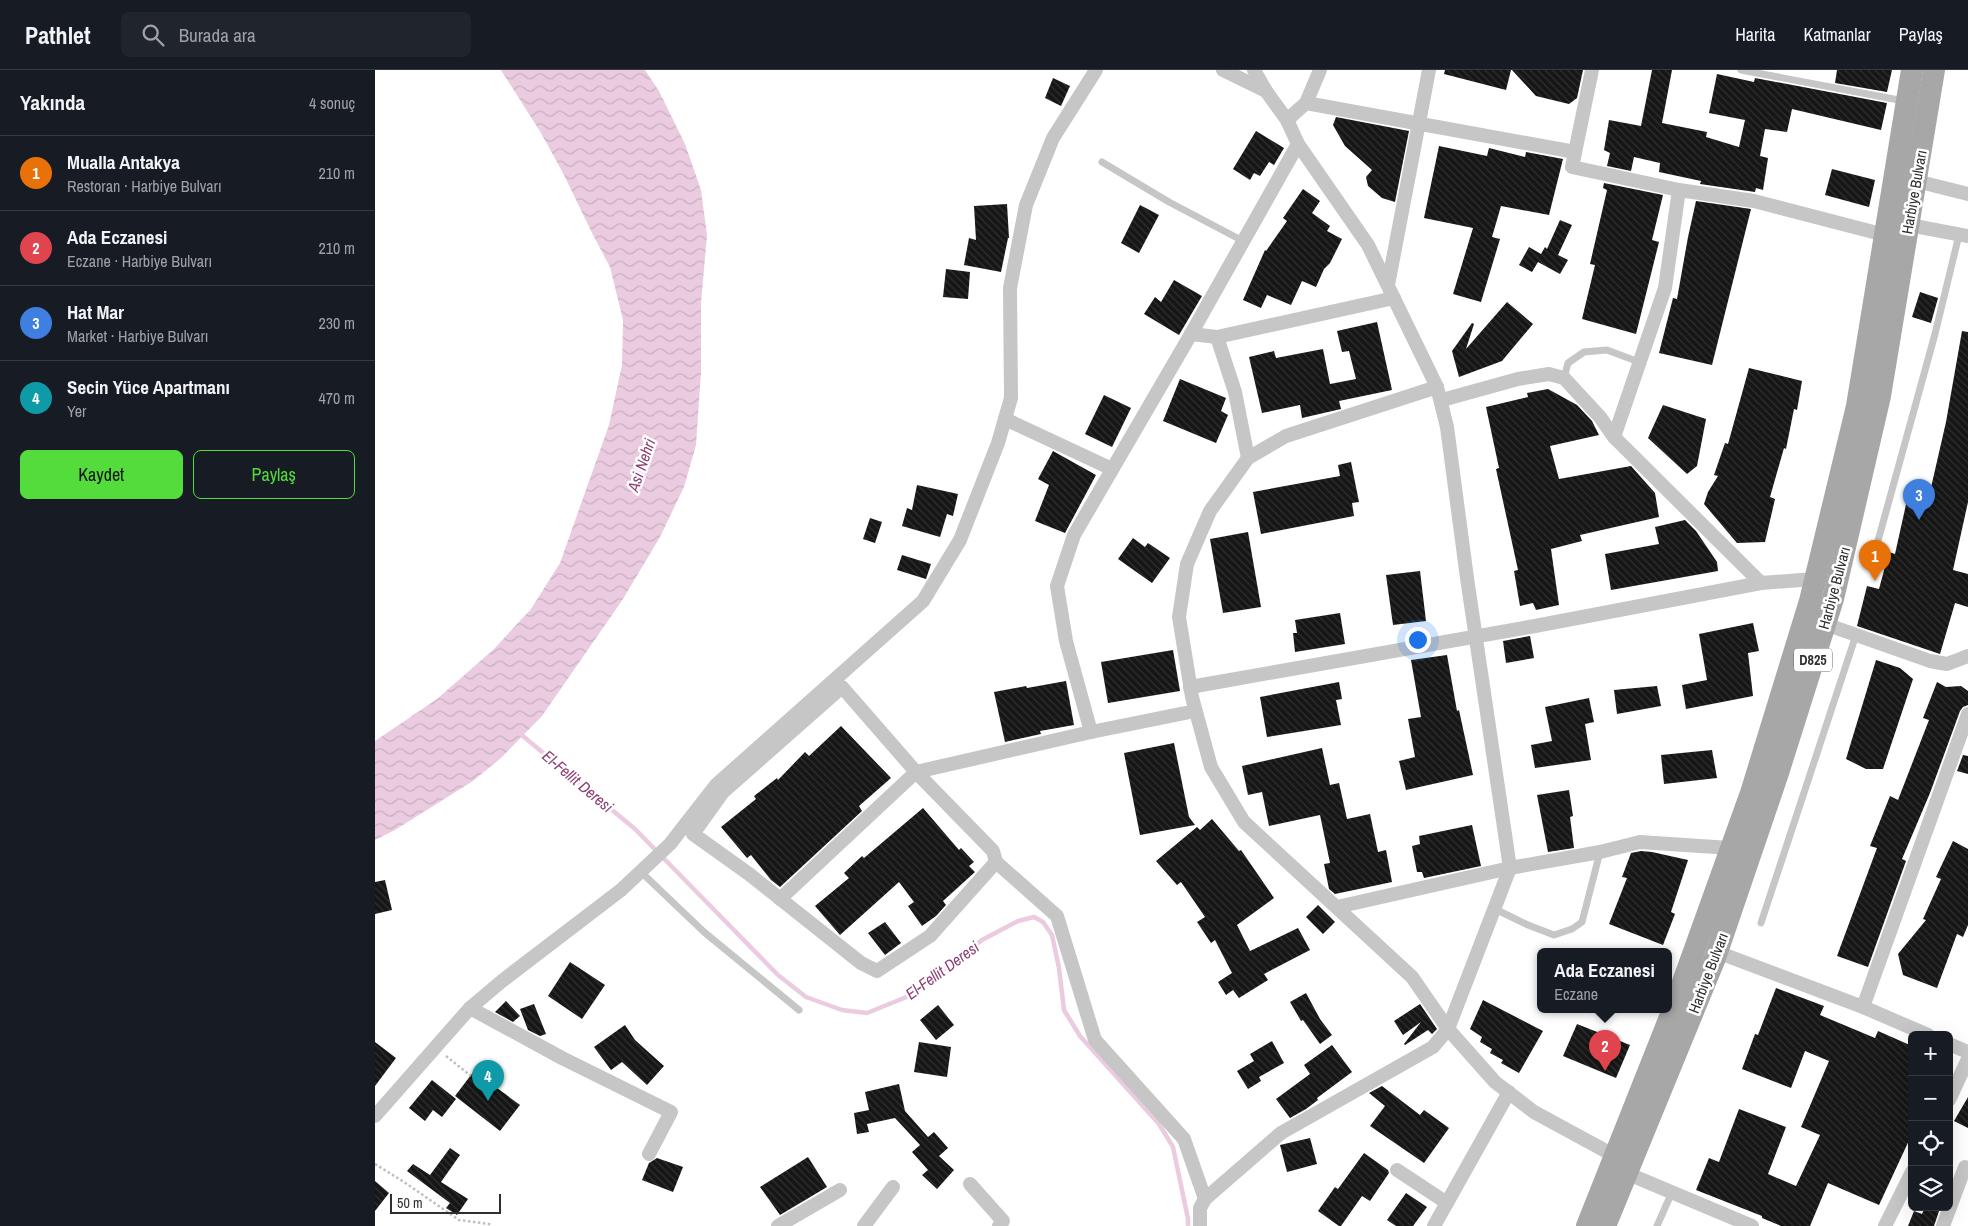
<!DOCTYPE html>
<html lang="tr">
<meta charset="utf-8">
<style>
body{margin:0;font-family:"Archivo Narrow",sans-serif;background:#20242c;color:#f1f3f6}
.controls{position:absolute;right:15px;bottom:15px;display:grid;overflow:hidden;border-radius:8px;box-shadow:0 5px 20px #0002}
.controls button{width:45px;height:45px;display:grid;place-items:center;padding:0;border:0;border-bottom:1px solid #363941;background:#171b24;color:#f1f3f6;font:25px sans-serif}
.scale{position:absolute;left:15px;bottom:12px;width:111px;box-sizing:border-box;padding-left:5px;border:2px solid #2f2f2f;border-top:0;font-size:14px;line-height:18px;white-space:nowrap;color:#2f2f2f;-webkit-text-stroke:4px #fff;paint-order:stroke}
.you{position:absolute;left:1042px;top:569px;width:18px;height:18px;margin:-12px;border:4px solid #fff;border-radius:50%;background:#1a73e8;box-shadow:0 0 0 8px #1a73e833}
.badge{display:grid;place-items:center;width:32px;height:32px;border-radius:50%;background:#54db3c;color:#fff;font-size:16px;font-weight:700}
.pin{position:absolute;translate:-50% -41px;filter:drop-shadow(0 1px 2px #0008)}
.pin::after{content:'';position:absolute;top:26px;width:18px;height:15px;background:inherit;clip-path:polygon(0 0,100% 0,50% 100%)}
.popup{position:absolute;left:1162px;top:878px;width:135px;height:65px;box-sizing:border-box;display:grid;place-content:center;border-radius:8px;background:#171b24;filter:drop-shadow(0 1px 4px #0005);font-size:16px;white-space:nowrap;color:#9ea1a6}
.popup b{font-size:19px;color:#f1f3f6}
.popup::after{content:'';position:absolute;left:50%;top:100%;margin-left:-10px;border:10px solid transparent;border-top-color:#171b24}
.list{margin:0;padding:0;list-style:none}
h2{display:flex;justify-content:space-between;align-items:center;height:65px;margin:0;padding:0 20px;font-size:21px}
h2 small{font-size:16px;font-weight:400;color:#9ea1a6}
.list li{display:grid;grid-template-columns:32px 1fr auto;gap:15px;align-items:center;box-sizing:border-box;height:75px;padding:0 20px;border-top:1px solid #363941}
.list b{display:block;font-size:19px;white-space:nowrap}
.list p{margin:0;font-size:16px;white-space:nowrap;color:#9ea1a6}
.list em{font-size:16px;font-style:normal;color:#9ea1a6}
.actions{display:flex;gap:10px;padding:15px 20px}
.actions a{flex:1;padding:11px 0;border:1px solid #54db3c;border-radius:8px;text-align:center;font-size:18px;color:#54db3c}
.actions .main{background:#54db3c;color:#111}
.icon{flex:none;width:28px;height:28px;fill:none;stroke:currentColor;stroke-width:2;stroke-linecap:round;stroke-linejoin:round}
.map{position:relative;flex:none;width:1593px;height:1156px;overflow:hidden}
header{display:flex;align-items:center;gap:30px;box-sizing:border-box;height:70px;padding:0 25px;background:#171b24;border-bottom:1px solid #363941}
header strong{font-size:24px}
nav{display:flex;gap:28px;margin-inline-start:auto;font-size:18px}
.search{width:350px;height:45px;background:#20242c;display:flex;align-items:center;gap:12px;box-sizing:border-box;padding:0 18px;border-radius:8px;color:#9ea1a6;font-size:19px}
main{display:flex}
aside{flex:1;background:#171b24}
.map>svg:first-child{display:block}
.water{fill:url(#water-waves)}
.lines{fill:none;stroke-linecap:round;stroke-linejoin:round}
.stream{stroke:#eacbe0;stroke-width:4.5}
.building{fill:url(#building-back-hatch)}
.path{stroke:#bfbfbf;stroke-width:2.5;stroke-dasharray:2.5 2.5;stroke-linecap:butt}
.lane{stroke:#c6c6c6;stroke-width:7}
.street{stroke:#c6c6c6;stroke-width:14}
.primary{stroke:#a7a7a7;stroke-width:22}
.labels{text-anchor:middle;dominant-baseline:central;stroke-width:5;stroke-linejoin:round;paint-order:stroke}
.shield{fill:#fff;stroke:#6d6d6d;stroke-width:1}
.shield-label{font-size:14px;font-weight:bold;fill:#2f2f2f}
.street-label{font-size:15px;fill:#2f2f2f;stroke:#fff}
.water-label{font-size:16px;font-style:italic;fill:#8d4175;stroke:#fff}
</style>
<header>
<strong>Pathlet</strong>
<div class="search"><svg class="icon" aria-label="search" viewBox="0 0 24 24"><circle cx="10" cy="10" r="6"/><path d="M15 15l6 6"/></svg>Burada ara</div>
<nav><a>Harita</a><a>Katmanlar</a><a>Paylaş</a></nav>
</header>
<main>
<aside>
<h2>Yakında<small>4 sonuç</small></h2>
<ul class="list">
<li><span class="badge" style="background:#e8710a">1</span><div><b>Mualla Antakya</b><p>Restoran · Harbiye Bulvarı</p></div><em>210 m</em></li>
<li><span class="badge" style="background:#e0444e">2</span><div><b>Ada Eczanesi</b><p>Eczane · Harbiye Bulvarı</p></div><em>210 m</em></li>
<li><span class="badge" style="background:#3f7fe0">3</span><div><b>Hat Mar</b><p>Market · Harbiye Bulvarı</p></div><em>230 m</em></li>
<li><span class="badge" style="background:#0f9aa8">4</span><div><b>Secin Yüce Apartmanı</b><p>Yer</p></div><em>470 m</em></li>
</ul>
<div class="actions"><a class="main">Kaydet</a><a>Paylaş</a></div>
</aside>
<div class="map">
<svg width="1593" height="1156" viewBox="0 0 1593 1156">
<defs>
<pattern id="water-waves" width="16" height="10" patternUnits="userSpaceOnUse" patternTransform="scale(1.25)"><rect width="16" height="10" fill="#eacbe0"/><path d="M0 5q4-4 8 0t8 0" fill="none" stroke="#c9afc0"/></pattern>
<pattern id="building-back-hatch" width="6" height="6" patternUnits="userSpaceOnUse" patternTransform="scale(1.25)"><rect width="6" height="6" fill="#161616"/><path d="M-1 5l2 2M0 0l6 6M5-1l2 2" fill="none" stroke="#303030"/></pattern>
</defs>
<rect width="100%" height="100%" fill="#fff"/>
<path class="water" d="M126 0H270L284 21 310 74 326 120 332 165 326 233V302L321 375 309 417 285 467 248 529 167 646 127 687 98 711 20 760 0 770V671L62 629 119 579 156 539 185 493 234 355 247 295 248 250 235 197 218 165 188 103 166 63Z"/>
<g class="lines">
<path class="stream" d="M143 662 260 759 403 905 431 927 467 940 492 943 534 926 607 870 643 851 659 847 668 852 677 865 684 898 689 940 705 966 784 1054 798 1077 813 1149V1156"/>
</g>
<g class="building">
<path d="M1070 0H1136L1131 20 1069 4Z"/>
<path d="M1137 0H1208L1202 28 1194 34 1161 26Z"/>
<path d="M1277 0H1297L1287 53 1332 62 1331 67 1364 77 1370 50 1334 43 1342 4 1379 12 1380 8 1512 33 1506 60 1417 39 1412 62 1390 59 1385 86 1393 88 1388 120 1381 118 1380 122 1325 114 1326 111 1284 102 1285 93 1259 87 1256 101 1232 96 1235 83 1229 80 1234 50 1266 56Z"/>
<path d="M1462 0H1517L1512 22 1460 13Z"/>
<path d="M678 8 695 16 686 36 670 28Z"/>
<path d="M961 47 1034 61 1020 132 1007 128 993 116 991 107 997 100 970 76 958 55Z"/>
<path d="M881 61 909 78 899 95 894 92 885 106 879 103 875 110 858 99Z"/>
<path d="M1064 76 1112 86 1114 78 1150 87 1151 82 1188 89 1174 145 1126 136 1117 167 1125 169 1106 232 1078 224 1098 158 1049 148Z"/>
<path d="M1457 99 1500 110 1494 137 1450 125Z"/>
<path d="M1229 113 1288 125 1277 170 1284 172 1261 264 1207 249 1220 195 1215 194 1232 120 1228 118Z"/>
<path d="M928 119 945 131 937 143 955 156 952 161 967 169 955 193 949 199 941 217 927 211 916 235 892 225 886 238 868 230 890 180 891 181 912 151 908 148Z"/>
<path d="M1321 131 1376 139 1337 295 1284 283 1298 228 1302 229 1313 167Z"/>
<path d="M632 134 634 168H633L626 202 589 195 594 168 601 170 599 136Z"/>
<path d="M765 135 784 145 764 183 746 173Z"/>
<path d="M1185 150 1197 155 1183 185 1193 190 1185 204 1163 192 1157 202 1144 195 1154 177 1166 184 1170 177 1172 179Z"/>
<path d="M571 199 595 202 593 229 568 227Z"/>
<path d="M799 210 827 226 804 265 769 244 780 227 786 232Z"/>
<path d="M1545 222 1563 228 1556 253 1537 247Z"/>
<path d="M1132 232 1158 254 1127 291 1084 307 1077 281 1097 253 1099 254 1091 279Z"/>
<path d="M1002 252 1017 320 964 331 966 339 927 348 925 335 887 343 874 287 899 281 901 288 948 279 955 314 981 309 974 281 967 282 962 261Z"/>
<path d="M1587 261 1593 262V432L1578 500 1593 504V537L1580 533 1565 584 1482 556 1492 516 1504 519 1514 482 1520 484 1532 430 1552 435 1571 352Z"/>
<path d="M1374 298 1427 311 1422 340 1419 339 1411 379 1409 378 1395 427 1400 429 1390 472 1362 473 1329 434 1333 422 1343 406 1339 405 1350 373 1353 374Z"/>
<path d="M805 309 851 328 846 341 853 345 841 373 788 351Z"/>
<path d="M1173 319 1202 335 1217 351 1224 365 1175 376 1184 409 1256 396 1280 423 1284 447 1205 465 1207 471 1176 479 1184 535 1161 540 1158 533 1145 536 1139 501 1143 500 1121 399 1124 398 1111 337 1153 327 1152 323Z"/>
<path d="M729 325 756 338 737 377 710 364Z"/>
<path d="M1288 335 1331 349 1322 396 1312 404 1273 368Z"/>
<path d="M678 381 721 405 690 463 660 451 674 415 663 409Z"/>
<path d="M976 392 984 432 977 433 979 446 886 464 878 422 965 406 963 395Z"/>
<path d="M542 415 583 424 578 446 572 444 565 467 527 456 532 438 537 440Z"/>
<path d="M495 448 507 452 500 473 488 469Z"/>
<path d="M1310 450 1321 461 1342 492 1343 501 1236 520 1230 484 1284 474 1280 457Z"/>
<path d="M873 462 886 537 848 543 835 469Z"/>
<path d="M758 468 770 477 773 473 795 488 777 513 743 489Z"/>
<path d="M527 485 556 494 551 509 522 500Z"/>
<path d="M1045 501 1051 551 1018 555 1011 505Z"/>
<path d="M965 543 970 574 920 582 918 563H922L920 550Z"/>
<path d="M1378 553 1384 581 1373 583 1378 626 1311 639 1307 615 1332 610 1324 564Z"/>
<path d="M1155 566 1159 588 1131 593 1128 571Z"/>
<path d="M798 580 805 621 733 633 726 592Z"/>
<path d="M1072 585 1082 641 1084 640 1098 705 1031 720 1024 691 1040 687 1033 649 1046 647 1036 590Z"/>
<path d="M1501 590 1525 598 1538 609 1508 699H1491L1471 689Z"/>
<path d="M691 611 699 655 665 661 666 664 630 672 619 622 651 616 652 618Z"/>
<path d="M964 612 967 629 961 630 966 655 892 667 885 627Z"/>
<path d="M1562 612 1571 617 1586 616 1593 621V635L1588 637 1585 641 1555 723 1527 789 1531 791 1493 897 1462 886 1502 778 1495 776 1515 726 1523 730 1554 650 1548 648Z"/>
<path d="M1282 616 1286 636 1242 644 1239 620Z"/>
<path d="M1214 628 1219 652 1210 654 1216 690 1160 698 1156 675 1177 671 1170 637Z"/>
<path d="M466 656 516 708 484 736 487 741 405 817 396 810 376 785 372 788 346 757 381 729 379 726 402 708 403 710 430 682 434 686Z"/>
<path d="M799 673 814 747 820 755 765 765 749 683Z"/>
<path d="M947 678 955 715 964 713 972 749 995 744 1003 782 1011 780 1017 812 960 824 954 819 949 794 955 793 945 745 894 756 887 722 873 725 867 696Z"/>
<path d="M1337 680 1342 708 1289 714 1286 685Z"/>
<path d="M1588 685 1593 686V704L1582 701Z"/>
<path d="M1194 720 1198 746 1195 747 1199 778 1173 782 1162 725Z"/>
<path d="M548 738 584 780 586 778 599 792 594 796 600 802 568 831 571 835 561 846 547 856 533 836 539 832 524 812 465 865 440 836 474 808 469 803 487 786 489 788Z"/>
<path d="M837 749 864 781 866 780 899 828 862 855 875 881 923 858 935 880 889 904 893 910 864 928 858 920 851 925 843 912 857 903 840 870 836 873 822 852 830 847 806 812 802 815 781 791 822 757 825 760Z"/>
<path d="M1097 755 1106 796 1049 808 1047 802H1042L1037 776 1045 774 1044 766Z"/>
<path d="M1578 771 1593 779V855L1588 867 1582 864 1562 918 1528 905 1523 884 1551 850 1548 849 1566 809 1561 807Z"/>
<path d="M1266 781 1277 782 1313 790 1296 842 1300 844 1288 875 1234 854 1252 808 1247 807 1256 783Z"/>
<path d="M10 810 17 840 0 844V812Z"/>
<path d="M943 835 960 852 948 864 931 847Z"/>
<path d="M510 852 526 873 510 885 493 863Z"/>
<path d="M195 892 230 915 207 949 173 926Z"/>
<path d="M1401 918 1449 936 1445 945 1500 968 1503 961 1537 976V1064L1504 1135 1453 1113 1435 1156H1406L1387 1148V1146L1321 1120 1334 1088 1344 1092 1364 1039 1411 1057 1393 1104 1421 1116 1445 1065 1426 1057 1454 991 1430 981 1416 1018 1367 999 1380 964 1383 965Z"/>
<path d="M931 923 945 949 957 965 945 974 928 950 926 951 915 932Z"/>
<path d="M1108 930 1168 961 1144 1003 1126 993 1128 990 1115 983 1117 979 1105 972 1107 967 1095 959Z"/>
<path d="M131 931 145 946 138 952 120 942Z"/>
<path d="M159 934 171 964 165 966 153 960 145 939Z"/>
<path d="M1045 934 1062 959 1057 964 1053 960 1030 975 1029 974 1046 952 1028 965 1019 951Z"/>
<path d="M563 935 579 955 561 970 545 950Z"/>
<path d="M1202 954 1255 975 1241 1008 1188 986Z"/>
<path d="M250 955 260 970 289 996 272 1015 247 992 236 1000 219 977Z"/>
<path d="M897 971 909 993 884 1007 886 1011 873 1019 862 1001 879 991 875 984Z"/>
<path d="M0 972 21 988 0 1016Z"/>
<path d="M544 972 576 977 572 1007 539 1002Z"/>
<path d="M957 975 977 1002 942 1028 943 1030 931 1039 915 1048 901 1029 935 1004 929 995Z"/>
<path d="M99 1001 145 1035 125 1061 80 1026Z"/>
<path d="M57 1010 81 1029 67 1047 58 1040 50 1051 34 1038Z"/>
<path d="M524 1014 530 1041 553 1067 559 1062 573 1078 564 1086 579 1100 562 1119 547 1105 553 1100 537 1082 545 1075 520 1048 492 1054 494 1062 482 1064 479 1043 494 1040 490 1022Z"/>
<path d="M1007 1016 1045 1045 1049 1040 1074 1058 1049 1093 995 1056 1010 1036 994 1023Z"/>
<path d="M1593 1027V1058L1579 1051Z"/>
<path d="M935 1068 942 1094 912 1102 905 1075Z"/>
<path d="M75 1078 85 1085 66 1112 93 1129 82 1145 71 1138 75 1133 32 1101 38 1094 55 1105Z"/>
<path d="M989 1083 1013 1100 1014 1103 995 1131 987 1126 966 1156H964L943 1141 960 1117 963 1119Z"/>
<path d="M433 1087 452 1117 405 1145 385 1117Z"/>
<path d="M282 1088 308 1097 298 1122 267 1110 274 1093Z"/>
<path d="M0 1111 14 1123 0 1141Z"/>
<path d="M1031 1123 1052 1137 1038 1156H1021L1012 1150Z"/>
<path d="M1550 1137 1564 1141 1559 1156H1533L1539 1141 1547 1144Z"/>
</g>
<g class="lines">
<g class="path">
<path d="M71 986 96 1006"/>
<path d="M0 1094 29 1112 84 1150 114 1154 117 1156"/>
</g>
<g class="lane">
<path d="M1366 0 1529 31"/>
<path d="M727 92 794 132 868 171"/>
<path d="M1189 308 1193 293 1209 282 1232 280 1264 292"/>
<path d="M1501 478 1560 264 1584 165"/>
<path d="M266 802 329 862 424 940"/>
<path d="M1120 839 1153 855 1179 865 1197 859 1207 852 1225 782"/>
<path d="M1386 853 1481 565"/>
<path d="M1282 1156 1297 1122"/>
</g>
<g class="street">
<path d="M848 0 891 21"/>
<path d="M1217 0 1197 97 1304 120 1379 131 1510 165"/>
<path d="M931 33 1200 82"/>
<path d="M912 50 931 33 945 0"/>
<path d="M1541 111 1593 124"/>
<path d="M1534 155 1593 166"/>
<path d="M1013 215 1054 0"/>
<path d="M816 264 842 267 860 322 873 388"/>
<path d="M842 267 1019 228"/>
<path d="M1062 317 911 366 873 388 835 441 812 494 804 547 817 627 836 697 869 752 1037 907 1073 959 1120 1012 1159 1042 1240 1086"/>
<path d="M1067 330 1143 309 1174 304 1189 308 1225 347 1239 367 1386 513 1440 509"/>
<path d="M630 349 737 399"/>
<path d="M1239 367 1290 218 1304 120"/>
<path d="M1450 554 1555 591 1572 594 1593 586"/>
<path d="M467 617 541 702 618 781 621 792 555 866 502 901 486 893 374 804 318 764 348 722Z"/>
<path d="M815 617 1160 556 1386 513"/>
<path d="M716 662 691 571 682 516 699 465 816 264 923 74"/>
<path d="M621 792 682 846 720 970 809 1069 830 1129"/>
<path d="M405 829 541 702 716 662 820 641"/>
<path d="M962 837 1135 798 1225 782 1265 772 1355 778"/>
<path d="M1342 882 1488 937 1553 965"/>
<path d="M1488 937 1593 644"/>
<path d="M95 938 187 988 296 1042 274 1084"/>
<path d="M1574 974 1593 982"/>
<path d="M1574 1030 1593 989"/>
<path d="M0 1046 95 938 127 911 246 820 295 774 341 715 548 531 585 470 623 373 636 328 635 218 651 135 678 68 721 0"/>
<path d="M1022 1100 1072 1133"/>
<path d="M1251 1103 1377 1156"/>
<path d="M595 1114 628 1151 624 1156"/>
<path d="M403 1156 465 1120"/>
<path d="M489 1156 518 1117"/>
<path d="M825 1156V1138L830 1129 906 1063 1058 977 1073 959 1135 798 1092 508 1072 357 1062 317 993 175 923 74 912 50 891 21 879 0"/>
<path d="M1059 1156 1134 1022"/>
<path d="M1510 1156 1537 1102"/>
<path d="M1568 1156 1590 1097 1593 1100"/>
</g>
<g class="primary">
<path d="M1212 1156 1299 937 1376 723 1435 531 1482 336 1537 0"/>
<path d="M1230 1156 1340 888 1402 706 1458 529 1505 326 1559 0"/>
</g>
</g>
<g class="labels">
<rect class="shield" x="1419" y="578.5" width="38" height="23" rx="4"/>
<g class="shield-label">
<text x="1438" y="590">D825</text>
</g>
<g class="street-label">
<text transform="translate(1539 122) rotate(-80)">Harbiye Bulvarı</text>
<text transform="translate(1459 518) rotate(-75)">Harbiye Bulvarı</text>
<text transform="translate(1333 903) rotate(-69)">Harbiye Bulvarı</text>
</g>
<g class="water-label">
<text transform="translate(266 395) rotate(-71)">Asi Nehri</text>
<text transform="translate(203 711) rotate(40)">El-Fellit Deresi</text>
<text transform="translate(567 900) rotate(-36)">El-Fellit Deresi</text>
</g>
</g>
</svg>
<div class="controls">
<button>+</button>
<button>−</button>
<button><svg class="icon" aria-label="locate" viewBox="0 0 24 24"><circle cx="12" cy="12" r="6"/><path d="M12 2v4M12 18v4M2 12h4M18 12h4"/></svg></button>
<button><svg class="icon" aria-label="layers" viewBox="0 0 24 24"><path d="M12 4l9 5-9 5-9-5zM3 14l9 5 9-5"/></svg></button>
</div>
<div class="scale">50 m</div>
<div class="you"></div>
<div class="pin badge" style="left:1500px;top:511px;background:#e8710a">1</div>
<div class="pin badge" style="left:1230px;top:1001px;background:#e0444e">2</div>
<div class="popup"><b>Ada Eczanesi</b>Eczane</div>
<div class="pin badge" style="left:1544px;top:450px;background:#3f7fe0">3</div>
<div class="pin badge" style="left:113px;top:1031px;background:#0f9aa8">4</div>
</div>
</main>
